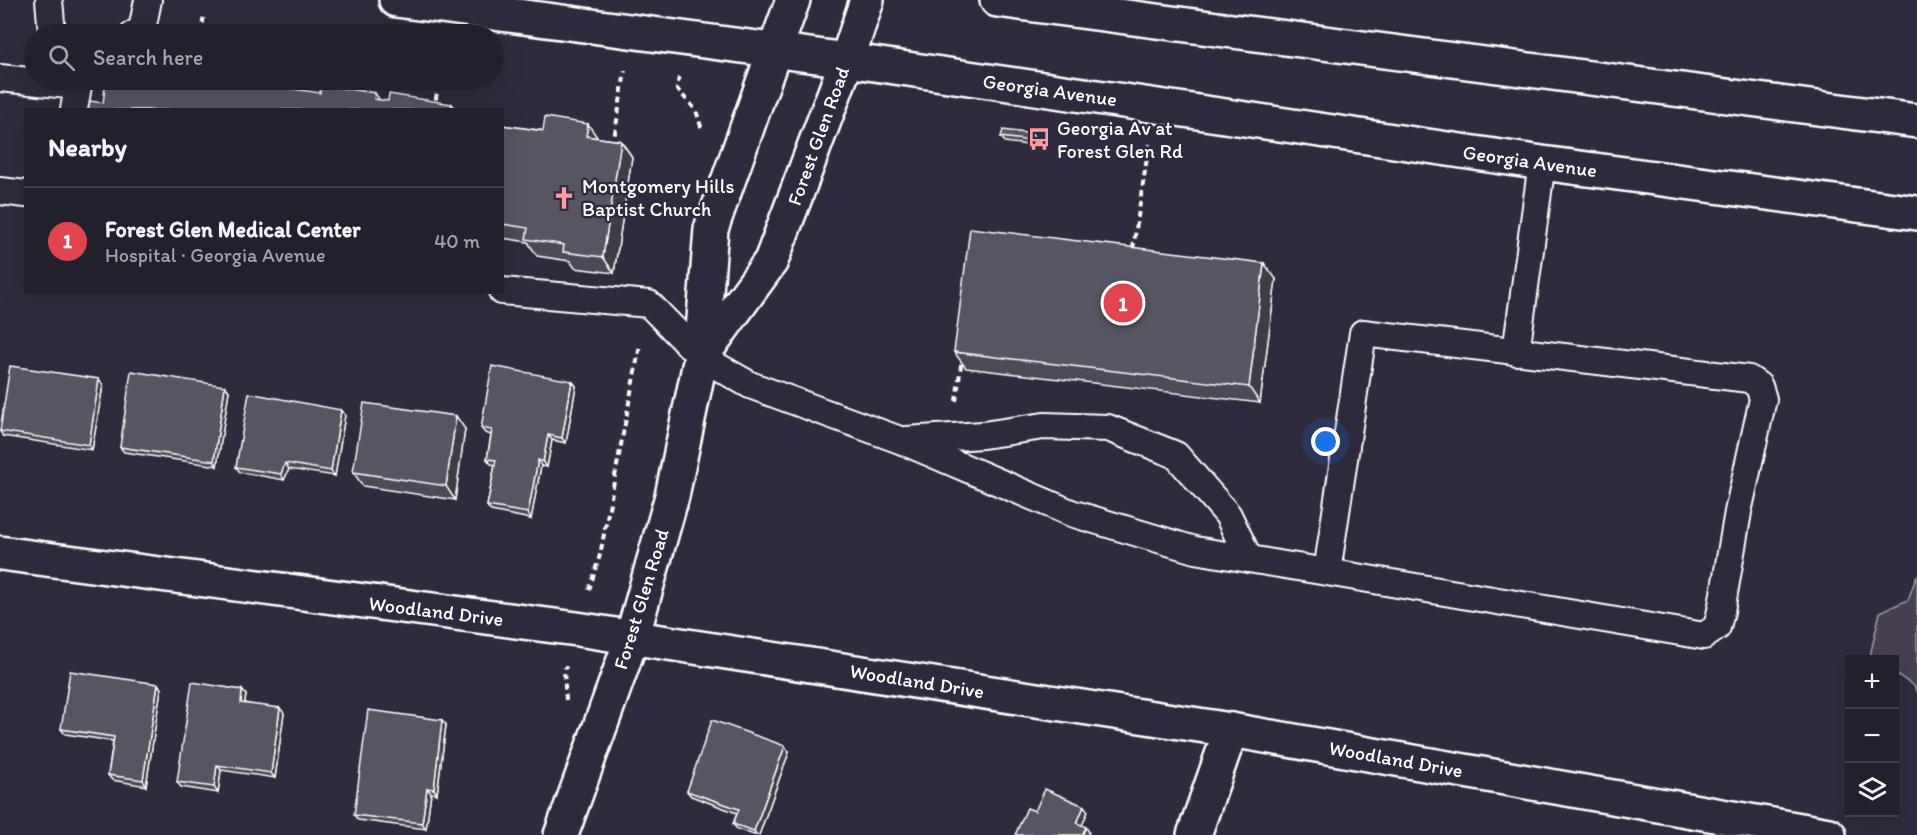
<!DOCTYPE html>
<meta charset="utf-8">
<style>
body{margin:0;font-family:Itim,sans-serif;background:#2f2d3a;color:#f1f3f6}
.controls{position:absolute;right:18px;bottom:18px;display:grid;overflow:hidden;border-radius:0px;box-shadow:0 6px 24px #0002}
.controls button{width:54px;height:54px;display:grid;place-items:center;padding:0;border:0;border-bottom:2px solid #403e4a;background:#23202e;color:#f1f3f6;font:30px sans-serif}
.you{position:absolute;left:1326px;top:442px;width:21px;height:21px;margin:-15px;border:4px solid #fff;border-radius:50%;background:#1a73e8;box-shadow:0 0 0 9px #1a73e833}
.badge{display:grid;place-items:center;width:39px;height:39px;border-radius:50%;background:#8c9099;color:#fff;font-size:20px;font-weight:700}
.pin{position:absolute;translate:-50% -50%;border:3px solid #fff;box-shadow:0 2px 6px #0006}
.list{margin:0;padding:0;list-style:none}
h2{display:flex;justify-content:space-between;align-items:center;height:78px;margin:0;padding:0 24px;font-size:26px}
h2 small{font-size:20px;font-weight:400;color:#a3a3aa}
.list li{display:grid;grid-template-columns:39px 1fr auto;gap:18px;align-items:center;box-sizing:border-box;height:108px;padding:0 24px;border-top:2px solid #403e4a}
.list b{display:block;font-size:22px;white-space:nowrap}
.list p{margin:0;font-size:20px;white-space:nowrap;color:#a3a3aa}
.list em{font-size:20px;font-style:normal;color:#a3a3aa}
.icon{flex:none;width:33px;height:33px;fill:none;stroke:currentColor;stroke-width:2;stroke-linecap:round;stroke-linejoin:round}
.map{position:relative;flex:none;width:1917px;height:835px;overflow:hidden}
.search{position:absolute;background:#23202e;box-shadow:0 6px 24px #0002;left:24px;top:24px;width:480px;height:66px;display:flex;align-items:center;gap:15px;box-sizing:border-box;padding:0 21px;border-radius:33px;color:#a3a3aa;font-size:22px}
.panel{position:absolute;background:#23202e;box-shadow:0 6px 24px #0002;left:24px;top:108px;width:480px;height:186px;border-radius:0px}
.map>svg:first-child{display:block}
.green{fill:#464152;stroke:#a2a0a8;stroke-width:1.5}
.lines{fill:none;stroke-linecap:round;stroke-linejoin:round}
.service-casing{stroke:#fff;stroke-width:30}
.minor-casing{stroke:#fff;stroke-width:38}
.tertiary-casing{stroke:#fff;stroke-width:38}
.secondary-casing{stroke:#fff;stroke-width:38}
.primary-casing{stroke:#fff;stroke-width:38}
.path{stroke:#fff;stroke-width:4;stroke-dasharray:6 4.5;stroke-linecap:butt}
.service{stroke:#2f2a3d;stroke-width:26}
.minor{stroke:#2f2a3d;stroke-width:33}
.tertiary{stroke:#2f2a3d;stroke-width:33}
.secondary{stroke:#2f2a3d;stroke-width:33}
.primary{stroke:#2f2a3d;stroke-width:33}
.wall{fill:#4d4956;stroke:#fff;stroke-width:1.5}
.shaded-wall{fill:#3e3c46;stroke:#fff;stroke-width:1.5}
.building{fill:#595564;stroke:#fff;stroke-width:1.5}
.labels{text-anchor:middle;dominant-baseline:central;stroke-width:5;stroke-linejoin:round;paint-order:stroke}
.street-label{font-size:20px;fill:#fff;stroke:#2f2a3d}
.poi-label{font-size:20px;fill:#fff;stroke:#2f2a3d;text-anchor:start}
</style>
<div class="map">
<svg width="1917" height="835" viewBox="0 0 1917 835">
<rect width="100%" height="100%" fill="#2f2a3d"/>
<filter id="ink" filterUnits="userSpaceOnUse"><feTurbulence type="fractalNoise" baseFrequency=".0167" numOctaves="2"/><feDisplacementMap in="SourceGraphic" scale="12" xChannelSelector="R" yChannelSelector="G"/><feConvolveMatrix kernelMatrix="1 2 1 2 8 2 1 2 1" color-interpolation-filters="sRGB"/></filter>
<g filter="url(#ink)">
<path class="green" d="M1917 575V692L1914 686 1895 673 1894 660 1875 659 1870 656 1880 612 1908 600Z"/>
<g class="lines">
<g class="service-casing">
<g id="service">
<path d="M49 0 52 34"/>
<path d="M134 34 142 30 148 0"/>
<path d="M0 78 78 86"/>
<path d="M74 110 79 80"/>
<path d="M0 191 26 194"/>
<path d="M502 291 649 304 701 357 750 385 900 440 1071 513 1195 550 1327 572 1363 333 1749 379 1759 386 1763 399 1738 512 1721 611 1717 627 1704 636 1327 572"/>
<path d="M1516 352 1542 163"/>
<path d="M906 440 983 435 1044 426 1108 428 1176 455 1228 515 1249 559"/>
</g>
</g>
<g class="minor-casing">
<g id="minor">
<path d="M0 553 577 629 694 647 1231 730 1829 835"/>
<path d="M1194 835 1231 730"/>
</g>
</g>
<g class="tertiary-casing">
<g id="tertiary">
<path d="M701 357 771 261 847 60"/>
<path d="M561 835 632 638 672 496 701 357 711 229 774 52"/>
</g>
</g>
<g class="secondary-casing">
<g id="secondary">
<path d="M774 52 793 0"/>
<path d="M847 60 867 0"/>
</g>
</g>
<g class="primary-casing">
<g id="primary">
<path d="M396 0 847 60 1542 163 1917 213"/>
<path d="M997 0 1917 121"/>
</g>
</g>
<g class="path">
<path d="M201 34 204 15"/>
<path d="M679 77 677 89 696 110 702 130"/>
<path d="M434 110 439 80"/>
<path d="M613 145 625 71"/>
<path d="M1133 249 1149 144"/>
<path d="M956 401 962 358"/>
<path d="M589 590 600 555 640 345"/>
<path d="M566 700 564 672 566 666"/>
</g>
<use href="#service" class="service"/>
<use href="#minor" class="minor"/>
<use href="#tertiary" class="tertiary"/>
<use href="#secondary" class="secondary"/>
<use href="#primary" class="primary"/>
</g>
<g class="wall">
<path d="M502 125 621 141 632 157 614 273 575 268 570 261 537 256 528 242 502 238Z"/>
<path d="M1032 134 1035 139 1034 146 1005 142 1001 137Z"/>
<path d="M1276 279 1260 403 966 368 954 352Z"/>
<path d="M572 381 576 386 566 443 552 440 547 467 541 466 531 519 491 511 487 506 495 465 491 464 487 459 491 435 485 433 481 428Z"/>
<path d="M103 385 92 450 3 436 0 431Z"/>
<path d="M225 386 229 391 217 466 124 452 120 447Z"/>
<path d="M341 410 345 415 335 476 289 469 284 480 240 472 236 467Z"/>
<path d="M465 429 455 500 363 486 353 472Z"/>
<path d="M158 684 161 689 146 786 112 780 108 775 113 741 65 734 61 729Z"/>
<path d="M242 690 246 695 245 703 284 713 275 778 221 770 218 793 181 787 177 782Z"/>
<path d="M446 725 437 794 431 793 426 829 358 820 354 815Z"/>
<path d="M789 752 759 835H754L737 829 733 824 737 813 691 796 687 791Z"/>
</g>
<g class="shaded-wall">
<path d="M375 93 386 110 374 99Z"/>
<path d="M452 104 456 110H451Z"/>
<path d="M588 124 599 140 586 136Z"/>
<path d="M1032 134 1035 139 1034 146 1031 141Z"/>
<path d="M621 141 632 157 614 273 603 257Z"/>
<path d="M1264 263 1276 279 1260 403 1249 387Z"/>
<path d="M99 379 103 385 92 450 89 445Z"/>
<path d="M572 381 576 386 566 443 562 438Z"/>
<path d="M225 386 229 391 217 466 214 461Z"/>
<path d="M341 410 345 415 335 476 331 471Z"/>
<path d="M456 416 465 429 455 500 446 486Z"/>
<path d="M548 435 552 440 547 467 543 462Z"/>
<path d="M538 460 541 466 531 519 528 513Z"/>
<path d="M285 463 289 469 284 480 281 474Z"/>
<path d="M158 684 161 689 146 786 143 780Z"/>
<path d="M242 690 246 695 244 708 241 703Z"/>
<path d="M280 708 284 713 275 778 271 773Z"/>
<path d="M442 720 446 725 437 794 434 789Z"/>
<path d="M785 746 789 752 759 835H757L754 831Z"/>
<path d="M217 765 221 770 218 793 214 787Z"/>
<path d="M427 788 431 793 426 829 422 823Z"/>
<path d="M1084 806 1088 811 1081 828 1077 823Z"/>
<path d="M1086 827 1089 832 1088 835H1082Z"/>
</g>
<g class="building">
<path d="M106 80H232L320 93 321 85 375 93 374 99 388 101 389 94 452 104 451 110H88L90 101 103 103Z"/>
<path d="M545 117 588 124 586 136 621 141 603 257 563 252 564 245 526 239 528 228 502 224V125L543 131Z"/>
<path d="M1003 130 1032 134 1031 141 1001 137Z"/>
<path d="M970 228 1264 263 1249 387 954 352Z"/>
<path d="M10 366 99 379 89 445 0 431Z"/>
<path d="M492 366 572 381 562 438 548 435 543 462 538 460 528 513 487 506 496 460 487 459 492 430 481 428Z"/>
<path d="M131 371 225 386 214 461 120 447Z"/>
<path d="M249 393 341 410 331 471 285 463 281 474 236 467Z"/>
<path d="M364 403 456 416 446 486 353 472Z"/>
<path d="M70 671 158 684 143 780 108 775 114 737 61 729Z"/>
<path d="M192 682 242 690 241 703 280 708 271 773 217 765 214 787 177 782Z"/>
<path d="M368 710 442 720 434 789 427 788 422 823 354 815Z"/>
<path d="M712 720 785 746 754 831 733 824 739 809 687 791Z"/>
<path d="M1045 789 1084 806 1077 823 1086 827 1082 835H1015L1027 808 1035 811Z"/>
</g>
</g>
<defs>
<g id="bus-bare" transform="scale(1.8)"><path d="M-5-6H5V4H4V6H2V4H-2V6H-4V4H-5ZM-3.5-4V0h7V-4ZM-3.5 1.2v1.5H-2V1.2ZM2 1.2v1.5H3.5V1.2Z" fill="#ff9aa2" stroke="#2f2a3d" stroke-width="2.5" paint-order="stroke"/></g>
<g id="church-bare" transform="scale(1.8)"><path d="M-1.2-6h2.4v3.5h3.3v2.4h-3.3V6h-2.4V-.1h-3.3v-2.4h3.3Z" fill="#ff9aa2" stroke="#2f2a3d" stroke-width="2.5" paint-order="stroke"/></g>
</defs>
<g fill-rule="evenodd">
<use href="#bus-bare" x="1039" y="139"/>
<use href="#church-bare" x="564" y="198"/>
</g>
<g class="labels">
<g class="street-label">
<text transform="translate(1050 90) rotate(8)">Georgia Avenue</text>
<text transform="translate(818 136) rotate(-70)">Forest Glen Road</text>
<text transform="translate(1530 161) rotate(8)">Georgia Avenue</text>
<text transform="translate(641 599) rotate(-73)">Forest Glen Road</text>
<text transform="translate(436 611) rotate(7)">Woodland Drive</text>
<text transform="translate(917 681) rotate(9)">Woodland Drive</text>
<text transform="translate(1396 759) rotate(10)">Woodland Drive</text>
</g>
<g class="poi-label">
<text x="1057" y="128">Georgia Av at<tspan x="1057" dy="23">Forest Glen Rd</tspan></text>
<text x="582" y="186">Montgomery Hills<tspan x="582" dy="23">Baptist Church</tspan></text>
</g>
</g>
</svg>
<div class="controls">
<button>+</button>
<button>−</button>
<button><svg class="icon" aria-label="layers" viewBox="0 0 24 24"><path d="M12 4l9 5-9 5-9-5zM3 14l9 5 9-5"/></svg></button>
</div>
<div class="you"></div>
<div class="pin badge" style="left:1123px;top:303px;background:#e0444e">1</div>
<div class="search"><svg class="icon" aria-label="search" viewBox="0 0 24 24"><circle cx="10" cy="10" r="6"/><path d="M15 15l6 6"/></svg>Search here</div>
<section class="panel">
<h2>Nearby<small></small></h2>
<ul class="list">
<li><span class="badge" style="background:#e0444e">1</span><div><b>Forest Glen Medical Center</b><p>Hospital · Georgia Avenue</p></div><em>40 m</em></li>
</ul>
</section>
</div>
